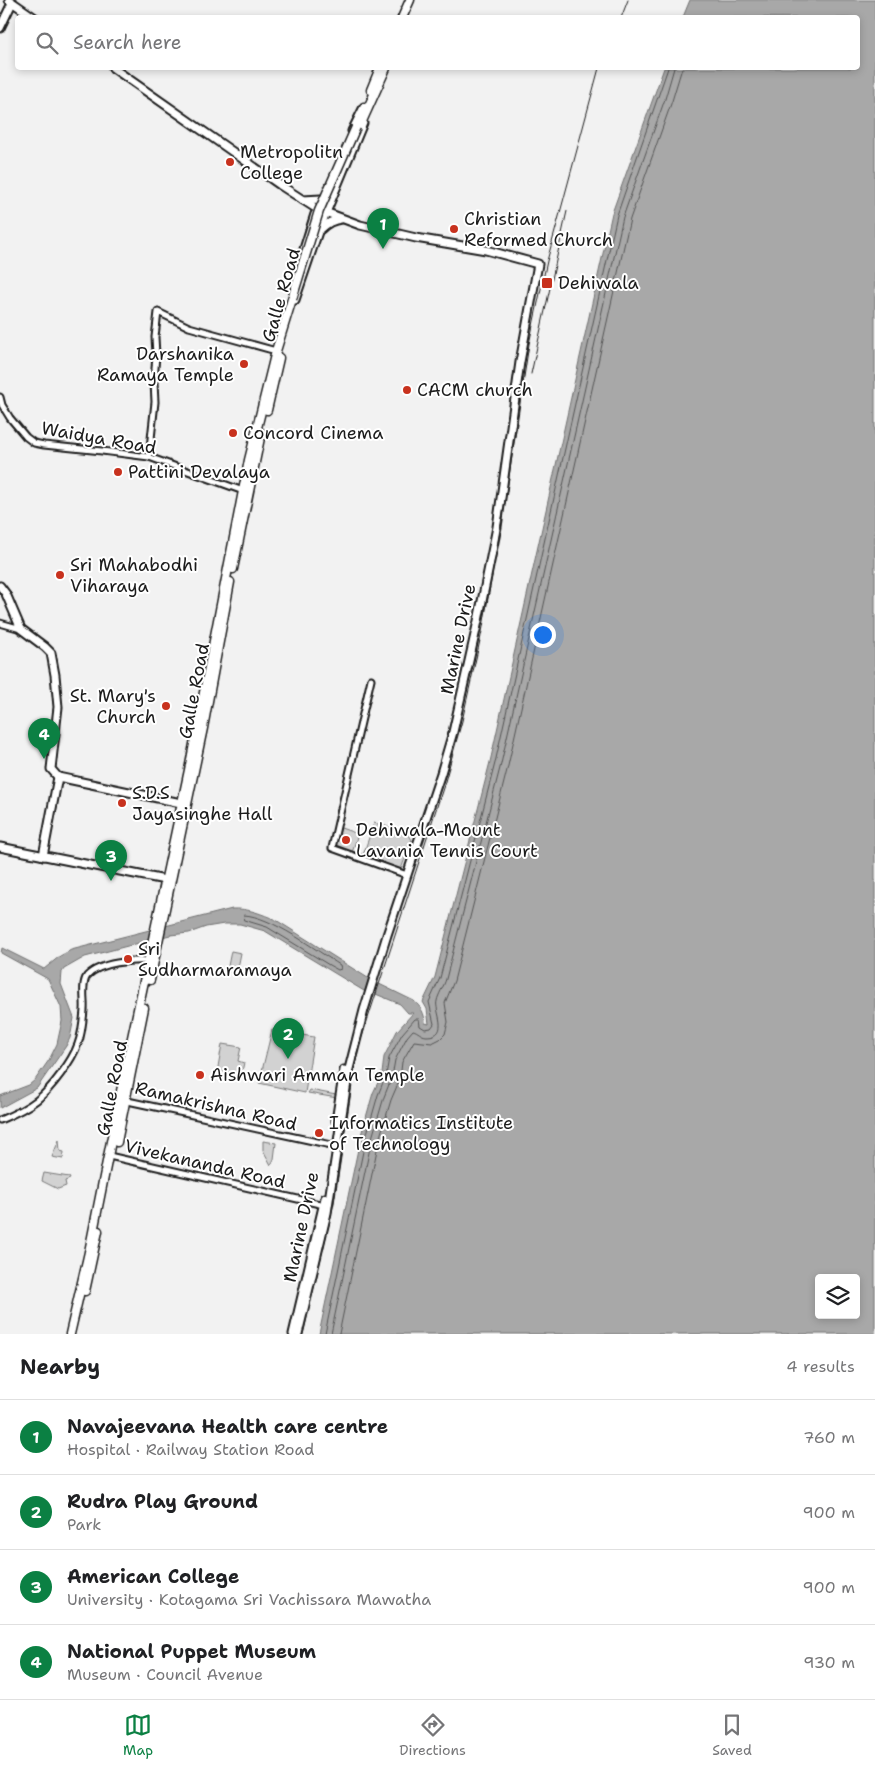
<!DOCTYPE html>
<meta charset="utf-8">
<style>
body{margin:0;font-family:"Shantell Sans",sans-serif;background:#f6f6f6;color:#202124}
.controls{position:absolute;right:15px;bottom:15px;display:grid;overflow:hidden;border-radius:5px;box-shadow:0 2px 8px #0003}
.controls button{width:45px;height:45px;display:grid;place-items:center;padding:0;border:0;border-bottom:1px solid #e0e0e0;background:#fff;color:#202124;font:25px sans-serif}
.you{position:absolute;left:542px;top:634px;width:18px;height:18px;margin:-12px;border:4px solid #fff;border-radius:50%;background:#1a73e8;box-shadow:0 0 0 8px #1a73e833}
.badge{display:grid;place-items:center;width:32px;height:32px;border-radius:50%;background:#0b8043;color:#fff;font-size:16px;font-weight:700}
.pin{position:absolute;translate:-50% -41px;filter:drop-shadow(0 1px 2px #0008)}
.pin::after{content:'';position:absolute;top:26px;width:18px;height:15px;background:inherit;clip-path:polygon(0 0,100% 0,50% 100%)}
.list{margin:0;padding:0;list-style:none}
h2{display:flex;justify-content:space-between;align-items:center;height:65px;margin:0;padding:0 20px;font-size:21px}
h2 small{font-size:16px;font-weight:400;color:#757577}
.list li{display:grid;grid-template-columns:32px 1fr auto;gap:15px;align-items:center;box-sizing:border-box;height:75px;padding:0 20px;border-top:1px solid #e0e0e0}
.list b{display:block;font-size:19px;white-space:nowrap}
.list p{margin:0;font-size:16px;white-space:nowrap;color:#757577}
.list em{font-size:16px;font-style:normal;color:#757577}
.icon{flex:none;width:28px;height:28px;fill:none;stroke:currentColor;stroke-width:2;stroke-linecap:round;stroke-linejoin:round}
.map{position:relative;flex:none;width:875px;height:1334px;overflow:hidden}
.search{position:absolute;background:#fff;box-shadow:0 2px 8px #0003;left:15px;right:15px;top:15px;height:55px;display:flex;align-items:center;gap:12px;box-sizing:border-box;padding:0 18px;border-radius:5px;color:#757577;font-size:19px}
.sheet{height:365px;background:#fff}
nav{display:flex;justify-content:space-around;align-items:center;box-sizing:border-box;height:70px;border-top:1px solid #e0e0e0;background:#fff;font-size:14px;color:#757577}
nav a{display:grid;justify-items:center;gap:2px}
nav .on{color:#0b8043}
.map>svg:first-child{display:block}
.green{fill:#d2d2d2;stroke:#777}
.water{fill:#a8a8a8;stroke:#707070;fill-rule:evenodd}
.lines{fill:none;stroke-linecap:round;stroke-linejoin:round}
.shore{stroke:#545454;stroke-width:1}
.minor-casing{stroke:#1c1c1c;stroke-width:9}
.major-casing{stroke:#1c1c1c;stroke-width:11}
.highway-casing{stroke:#1c1c1c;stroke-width:11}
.minor{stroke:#fff;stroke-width:5}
.major{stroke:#fff;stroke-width:7}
.highway{stroke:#fff;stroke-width:8}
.rail{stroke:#1c1c1c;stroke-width:1}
.highway-bridge-casing{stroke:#1c1c1c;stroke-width:11;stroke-linecap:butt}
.highway-bridge{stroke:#fff;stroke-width:8}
.poi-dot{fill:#c8321e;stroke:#fff;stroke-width:2}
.labels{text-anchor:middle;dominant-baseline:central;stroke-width:4;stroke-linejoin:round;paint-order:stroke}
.poi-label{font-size:18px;fill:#1c1c1c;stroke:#fff;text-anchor:start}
.street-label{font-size:18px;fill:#1c1c1c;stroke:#fff}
</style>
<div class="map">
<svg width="875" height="1334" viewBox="0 0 875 1334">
<rect width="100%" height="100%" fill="#f2f2f2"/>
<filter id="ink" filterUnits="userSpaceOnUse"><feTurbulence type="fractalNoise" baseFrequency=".02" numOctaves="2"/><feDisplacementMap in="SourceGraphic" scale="10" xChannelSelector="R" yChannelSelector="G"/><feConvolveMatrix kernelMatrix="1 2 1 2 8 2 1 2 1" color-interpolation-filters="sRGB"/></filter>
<g filter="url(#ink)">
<g class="green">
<path d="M374 823 407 832 412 840 401 869 362 858Z"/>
<path d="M341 828 358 834 352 853 335 846Z"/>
<path d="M231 951 241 953 237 973 227 971Z"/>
<path d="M272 1030 314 1037 305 1093 259 1083Z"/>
<path d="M222 1044 241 1047 238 1061 244 1063 241 1075 221 1071 218 1067Z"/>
<path d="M310 1090 336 1095 337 1098 308 1093Z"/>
<path d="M59 1140 60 1151 64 1152 63 1159 52 1157Z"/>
<path d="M263 1141 276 1143 274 1159 271 1165 263 1150Z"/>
<path d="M44 1173 69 1177 70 1179 65 1181 66 1186 58 1189 42 1181Z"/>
</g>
<path class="water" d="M690 0H875V1334H319L361 1135 373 1093 382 1074 384 1057 397 1031 413 1013H408L400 1004 366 990 364 991 265 931 240 924H224L206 927 189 933 170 935 85 957 64 969 62 972 61 984 74 1018 70 1038 66 1046 37 1088 0 1108V1096L29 1085 35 1080 49 1060 57 1044 62 1021 61 1007 48 979 1 953 2 948 44 969 60 956 71 950 232 909C248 908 262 914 276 920L371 980 414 1001C421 1007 425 1014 425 1023L429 1024 427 1009 423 1002 435 977 490 762 612 213 664 68H858V18L683 17ZM819 1278H856V1315H819Z"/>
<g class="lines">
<g class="shore">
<path d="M244 915C271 916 317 951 340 965L341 969 338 970 329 965 267 927 244 920Z"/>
<path d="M325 1334 366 1137 378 1095 386 1075 389 1058 402 1034 415 1019H419L420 1026 425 1029 431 1028 434 1024 429 1002 440 978 495 763 617 215 668 68"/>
<path d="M331 1334 372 1138 384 1097 392 1077 395 1060 407 1037 413 1030C418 1031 421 1036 427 1036 451 1036 434 1010 437 1001 438 995 444 986 446 979L501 764 623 217 665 99 674 68"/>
<path d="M339 1334 379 1140 391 1100 400 1079 402 1062 414 1041 432 1043 440 1039 445 1034 448 1022 445 1003 454 981 508 766 630 219 672 101 682 68"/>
</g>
<g class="minor-casing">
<g id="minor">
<path d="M0 397 2 405 10 418 26 437 34 443 44 445 102 451 149 457 246 492"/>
<path d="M149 457 155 402 154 382 156 355 155 337 158 312 189 327 276 351"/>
<path d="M0 623 21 629"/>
<path d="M371 679 332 848 407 875"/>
<path d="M123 1100 336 1146"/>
<path d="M0 1120C12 1115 27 1108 37 1100 51 1089 72 1061 78 1044 82 1034 83 1021 84 1010 85 1000 81 984 87 976 100 962 133 960 150 961"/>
<path d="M109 1156 324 1205"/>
</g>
</g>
<g class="major-casing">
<g id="major">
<path d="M9 0 35 18"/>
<path d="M0 28 12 3"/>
<path d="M113 68 280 185 317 209 360 225 416 238 486 250 538 264 520 362 497 527 478 621 453 732 441 773 387 935 364 1010 349 1069 327 1213 298 1334"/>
<path d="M352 131 364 107"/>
<path d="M303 200 321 199"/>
<path d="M321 229C327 223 332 220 341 219"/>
<path d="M304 249 315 214"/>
<path d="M295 300 318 232 363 123"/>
<path d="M0 586 6 594 21 629 45 647 51 653 55 675 58 707 51 769 58 777 181 803"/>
<path d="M0 847 165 880 169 879"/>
<path d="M43 856 58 777"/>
<path d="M336 1121 344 1070"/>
<path d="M293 1334 325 1198"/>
</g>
</g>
<g class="highway-casing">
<g id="highway">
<path d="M402 18 410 0"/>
<path d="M371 90 380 68"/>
<path d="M359 128 386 68"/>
<path d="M267 410 279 358"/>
<path d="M233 569 261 433"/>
<path d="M150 980 203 728 230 582"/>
<path d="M117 1142 144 1008"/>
<path d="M85 1291 98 1231"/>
<path d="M70 1334 89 1252 127 1061 189 770 249 460 276 351 292 299"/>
</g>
</g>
<use href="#minor" class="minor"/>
<use href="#major" class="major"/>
<use href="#highway" class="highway"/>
<g class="rail">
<path d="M621 18 628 0"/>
<path d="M531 374 567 211"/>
<path d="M303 1334 334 1203 357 1052 444 785 462 721 483 627 508 483 529 344 547 261 599 68"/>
</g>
<g class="highway-bridge-casing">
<path id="highway-bridge" d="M292 299 319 211 356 127"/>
</g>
<use href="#highway-bridge" class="highway-bridge"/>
</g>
</g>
<g class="poi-dot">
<circle cx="230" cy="162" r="5"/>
<circle cx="454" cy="229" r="5"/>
<rect x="541" y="277" width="12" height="12" rx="2.5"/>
<circle cx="244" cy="364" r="5"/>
<circle cx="407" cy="390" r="5"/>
<circle cx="233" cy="433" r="5"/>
<circle cx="118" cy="472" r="5"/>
<circle cx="60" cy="575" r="5"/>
<circle cx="166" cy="706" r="5"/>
<circle cx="122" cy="803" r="5"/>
<circle cx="346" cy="840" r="5"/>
<circle cx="128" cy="959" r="5"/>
<circle cx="200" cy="1075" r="5"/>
<circle cx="319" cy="1133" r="5"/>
</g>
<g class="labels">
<g class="poi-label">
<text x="240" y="152">Metropolitn<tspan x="240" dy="21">College</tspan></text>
<text x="464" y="219">Christian<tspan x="464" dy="21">Reformed Church</tspan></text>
<text x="558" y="283">Dehiwala</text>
<text x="234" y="354" text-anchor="end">Darshanika<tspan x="234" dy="21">Ramaya Temple</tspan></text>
<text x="417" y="390">CACM church</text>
<text x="243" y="433">Concord Cinema</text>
<text x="128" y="472">Pattini Devalaya</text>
<text x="70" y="565">Sri Mahabodhi<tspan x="70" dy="21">Viharaya</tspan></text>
<text x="156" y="696" text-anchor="end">St. Mary's<tspan x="156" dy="21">Church</tspan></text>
<text x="132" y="793">S.D.S<tspan x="132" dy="21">Jayasinghe Hall</tspan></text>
<text x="356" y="830">Dehiwala-Mount<tspan x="356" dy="21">Lavania Tennis Court</tspan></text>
<text x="138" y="949">Sri<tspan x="138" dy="21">Sudharmaramaya</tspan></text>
<text x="210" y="1075">Aishwari Amman Temple</text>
<text x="329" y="1123">Informatics Institute<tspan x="329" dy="21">of Technology</tspan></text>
</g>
<g class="street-label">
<text transform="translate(281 295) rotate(-74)">Galle Road</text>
<text transform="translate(99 438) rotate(10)">Waidya Road</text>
<text transform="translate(458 639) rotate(-78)">Marine Drive</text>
<text transform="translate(194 691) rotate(-79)">Galle Road</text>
<text transform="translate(112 1088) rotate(-79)">Galle Road</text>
<text transform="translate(216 1106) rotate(13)">Ramakrishna Road</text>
<text transform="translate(205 1164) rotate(13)">Vivekananda Road</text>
<text transform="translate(301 1227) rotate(-78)">Marine Drive</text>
</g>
</g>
</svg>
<div class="controls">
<button><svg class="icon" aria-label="layers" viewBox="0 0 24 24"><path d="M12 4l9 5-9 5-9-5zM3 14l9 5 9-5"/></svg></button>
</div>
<div class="you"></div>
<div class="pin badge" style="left:383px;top:249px">1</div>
<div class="pin badge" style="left:288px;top:1059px">2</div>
<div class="pin badge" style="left:111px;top:881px">3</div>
<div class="pin badge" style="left:44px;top:759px">4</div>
<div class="search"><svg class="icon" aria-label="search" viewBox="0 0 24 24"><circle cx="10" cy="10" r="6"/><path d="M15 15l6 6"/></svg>Search here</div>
</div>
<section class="sheet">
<h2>Nearby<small>4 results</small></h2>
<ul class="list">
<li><span class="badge">1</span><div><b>Navajeevana Health care centre</b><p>Hospital · Railway Station Road</p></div><em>760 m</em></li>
<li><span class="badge">2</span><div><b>Rudra Play Ground</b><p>Park</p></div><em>900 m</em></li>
<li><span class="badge">3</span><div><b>American College</b><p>University · Kotagama Sri Vachissara Mawatha</p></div><em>900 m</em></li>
<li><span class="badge">4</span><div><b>National Puppet Museum</b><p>Museum · Council Avenue</p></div><em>930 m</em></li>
</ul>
</section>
<nav>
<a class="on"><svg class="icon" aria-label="map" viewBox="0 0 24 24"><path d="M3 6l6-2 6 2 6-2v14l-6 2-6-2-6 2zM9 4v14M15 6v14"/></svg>Map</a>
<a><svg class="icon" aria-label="directions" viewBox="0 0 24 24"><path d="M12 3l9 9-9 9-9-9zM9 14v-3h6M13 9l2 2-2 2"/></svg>Directions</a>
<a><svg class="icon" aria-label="saved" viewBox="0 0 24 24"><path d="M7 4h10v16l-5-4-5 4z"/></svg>Saved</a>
</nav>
